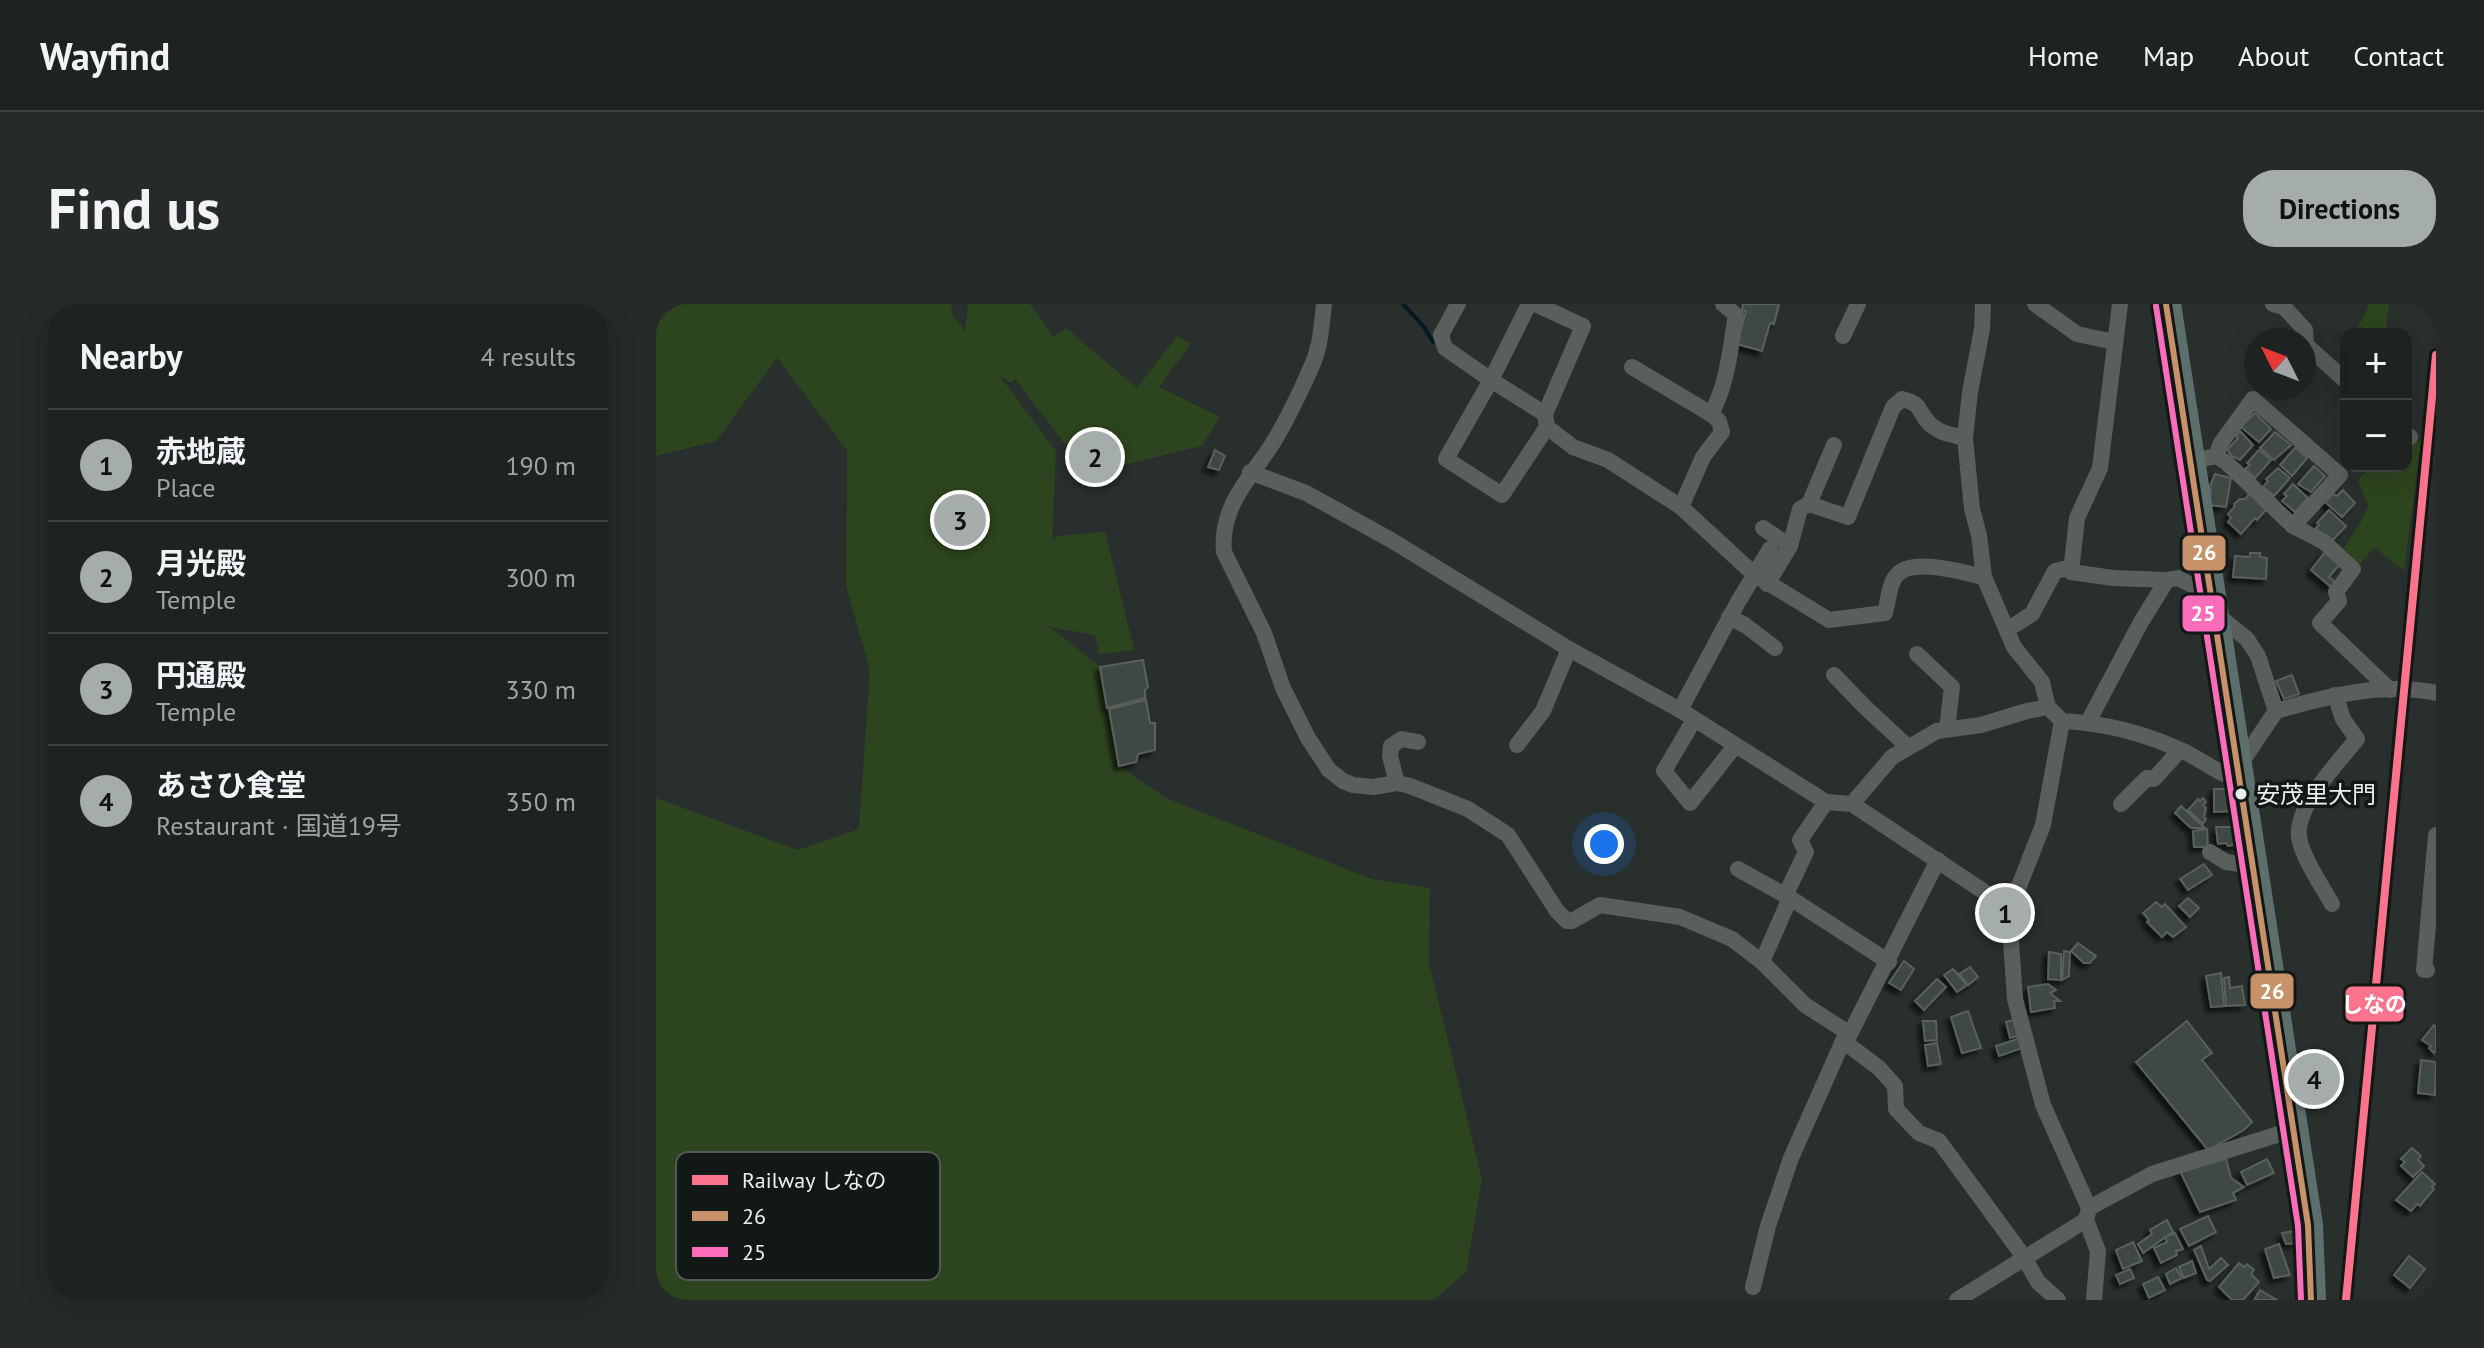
<!DOCTYPE html>
<meta charset="utf-8">
<style>
body{margin:0;font-family:"PT Sans","Noto Sans JP",sans-serif;background:#262b2a;color:#f1f3f6}
.controls{position:absolute;right:24px;top:24px;display:grid;overflow:hidden;border-radius:16px;box-shadow:0 8px 32px #0002}
.controls button{width:72px;height:72px;display:grid;place-items:center;padding:0;border:0;border-bottom:2px solid #3c4040;background:#1e2322;color:#f1f3f6;font:40px sans-serif}
.compass{position:absolute;left:1588px;top:24px;width:72px;height:72px;border-radius:50%;background:#1e2322;box-shadow:0 8px 32px #0002;rotate:312deg}
.you{position:absolute;left:948px;top:540px;width:28px;height:28px;margin:-20px;border:6px solid #fff;border-radius:50%;background:#1a73e8;box-shadow:0 0 0 12px #1a73e833}
.badge{display:grid;place-items:center;width:52px;height:52px;border-radius:50%;background:#a5adaa;color:#111;font-size:26px;font-weight:700}
.pin{position:absolute;translate:-50% -50%;border:4px solid #fff;box-shadow:0 2px 8px #0006}
.list{margin:0;padding:0;list-style:none}
h2{display:flex;justify-content:space-between;align-items:center;height:104px;margin:0;padding:0 32px;font-size:34px}
h2 small{font-size:26px;font-weight:400;color:#a1a4a5}
.list li{display:grid;grid-template-columns:52px 1fr auto;gap:24px;align-items:center;box-sizing:border-box;height:112px;padding:0 32px;border-top:2px solid #3c4040}
.list b{display:block;font-size:30px;white-space:nowrap}
.list p{margin:0;font-size:26px;white-space:nowrap;color:#a1a4a5}
.list em{font-size:26px;font-style:normal;color:#a1a4a5}
.map{position:relative;flex:none;width:1780px;height:996px;overflow:hidden;border-radius:32px}
header{display:flex;align-items:center;gap:48px;box-sizing:border-box;height:112px;padding:0 40px;background:#1e2322;border-bottom:2px solid #3c4040}
header strong{font-size:38px}
nav{display:flex;gap:44px;margin-inline-start:auto;font-size:28px}
.intro{display:flex;align-items:center;justify-content:space-between;box-sizing:border-box;height:192px;padding:0 48px}
h1{margin:0;font-size:56px}
.button{padding:20px 36px;border-radius:32px;background:#a5adaa;color:#111;font-size:28px;font-weight:700}
main{display:flex;gap:48px;padding:0 48px}
aside{flex:1;background:#1e2322;border-radius:32px;box-shadow:0 8px 32px #0002}
.map>svg:first-child{display:block}
.green{fill:#2d451e}
.lines{fill:none;stroke-linecap:round;stroke-linejoin:round}
.stream{stroke:#041a1f;stroke-width:4}
.building{fill:#3c4a43;stroke:#5b605d;stroke-width:2;filter:url(#shadow)}
.street{stroke:#5a5f5d;stroke-width:16}
.highway{stroke:#5d6f6d;stroke-width:30}
.bus-1-casing{stroke:#121816;stroke-width:12}
.bus-2-casing{stroke:#121816;stroke-width:12}
.bus-1{stroke:#c7916a;stroke-width:6}
.bus-2{stroke:#fb6dba;stroke-width:6}
.rail-1-casing{stroke:#121816;stroke-width:14}
.rail-1{stroke:#fc738d;stroke-width:8}
.bus-dot{fill:#e9f1ee;stroke:#121816;stroke-width:3}
.labels{text-anchor:middle;dominant-baseline:central;stroke-width:7;stroke-linejoin:round;paint-order:stroke}
.bus-label{font-size:24px;fill:#e9f1ee;stroke:#121816;text-anchor:start}
.key{fill:#121816;stroke:#525957;stroke-width:2}
.key-label{font-size:22px;fill:#e9f1ee}
.line-badge{stroke:#121816;stroke-width:3}
.badge-label{font-size:22px;text-anchor:middle;font-weight:bold;fill:#fff}
</style>
<header>
<strong>Wayfind</strong>
<nav><a>Home</a><a>Map</a><a>About</a><a>Contact</a></nav>
</header>
<div class="intro"><h1>Find us</h1><a class="button">Directions</a></div>
<main>
<aside>
<h2>Nearby<small>4 results</small></h2>
<ul class="list">
<li><span class="badge">1</span><div><b>赤地蔵</b><p>Place</p></div><em>190 m</em></li>
<li><span class="badge">2</span><div><b>月光殿</b><p>Temple</p></div><em>300 m</em></li>
<li><span class="badge">3</span><div><b>円通殿</b><p>Temple</p></div><em>330 m</em></li>
<li><span class="badge">4</span><div><b>あさひ食堂</b><p>Restaurant · 国道19号</p></div><em>350 m</em></li>
</ul>
</aside>
<div class="map">
<svg width="1780" height="996" viewBox="0 0 1780 996">
<defs>
<filter id="shadow"><feDropShadow dx="-4.5" dy="4.5" stdDeviation="2" flood-color="#0009"/></filter>
</defs>
<rect width="100%" height="100%" fill="#282f2d"/>
<g class="green">
<path d="M0 0H296L295 9 309 27 312 0H374L398 33 410 24 481 84 521 32 535 39 503 83 564 113 546 142 462 162 434 126 409 140 359 75 355 79 343 71 400 147 396 236 402 232 449 228 478 346 443 350 439 331 394 323 444 363 463 462 510 494 716 575 774 584 773 660 826 875 810 968 778 996H0V494L142 546 203 525 214 366 190 282 191 146 121 54 60 137 0 152Z"/>
<path d="M1713 0H1733L1729 30H1705L1701 26Z"/>
<path d="M1750 136 1765 137 1748 267 1718 243 1703 261 1685 248 1704 220 1712 202 1702 176 1716 162H1750Z"/>
</g>
<g class="lines">
<path class="stream" d="M747 0 768 23 777 38"/>
</g>
<g class="building">
<path d="M1087 0H1123L1118 20 1114 19 1106 47 1081 40 1090 7 1086 6Z"/>
<path d="M1599 109 1615 125 1603 138 1585 123Z"/>
<path d="M1584 127 1597 141 1584 156 1576 152 1571 146 1582 134 1580 132Z"/>
<path d="M1619 128 1635 141 1618 156 1604 144Z"/>
<path d="M435 135 455 160 441 172 421 147Z"/>
<path d="M1640 143 1651 154 1636 172 1624 161Z"/>
<path d="M559 146 569 152 563 166 552 163Z"/>
<path d="M1603 146 1615 156 1599 174 1589 165 1594 161 1591 159Z"/>
<path d="M1658 162 1669 172 1655 188 1642 180Z"/>
<path d="M1622 164 1634 174 1618 192 1607 183 1612 177 1610 175Z"/>
<path d="M1559 170 1575 174 1570 203 1552 201 1555 186 1553 184Z"/>
<path d="M1637 180 1652 194 1639 208 1626 197 1631 192 1628 190Z"/>
<path d="M1687 186 1699 199 1686 213 1669 198 1677 190 1681 192Z"/>
<path d="M1594 189 1610 206 1601 216 1599 214 1585 230 1572 218 1575 214 1572 210 1579 202 1578 200 1584 195H1589Z"/>
<path d="M294 201 328 211 321 232 287 222Z"/>
<path d="M1673 206 1690 222 1675 238 1660 224 1663 221 1661 219Z"/>
<path d="M1669 248 1683 261 1673 273 1679 278 1675 283 1655 266Z"/>
<path d="M1594 249H1604V253L1611 254 1610 275 1577 273 1579 252 1594 253Z"/>
<path d="M487 356 492 383 489 386V394L451 404 444 363Z"/>
<path d="M1636 371 1643 390 1628 395 1620 377Z"/>
<path d="M490 396 494 419H499V446L482 450 480 458 463 462 453 405Z"/>
<path d="M1558 485H1574L1576 507 1558 508Z"/>
<path d="M1547 494 1550 498 1547 501 1550 504 1548 513 1550 515 1547 520 1532 506 1542 495 1544 497Z"/>
<path d="M1525 502 1549 524H1535L1519 509Z"/>
<path d="M1560 523H1579L1582 540 1572 542 1570 539 1562 540Z"/>
<path d="M1551 525 1552 543H1538L1537 527Z"/>
<path d="M1548 560 1556 571 1532 586 1524 575Z"/>
<path d="M1532 594 1543 604 1534 613 1523 602Z"/>
<path d="M1500 598 1506 603 1509 600 1530 623 1517 633 1511 628 1506 633 1491 618 1493 616 1487 609Z"/>
<path d="M1422 639 1440 652 1434 659H1428L1415 647Z"/>
<path d="M1408 647 1414 648 1413 672 1406 676Z"/>
<path d="M1393 648 1405 650V676L1392 675Z"/>
<path d="M1248 657 1258 665 1245 686 1233 679Z"/>
<path d="M1314 663 1322 673 1312 681 1303 670Z"/>
<path d="M1297 665 1311 681 1301 688 1288 671Z"/>
<path d="M1565 669 1568 702 1555 703 1550 672Z"/>
<path d="M1573 673 1574 684 1586 682 1589 701 1570 702 1568 674Z"/>
<path d="M1281 675 1290 683 1268 706 1259 697Z"/>
<path d="M1392 680 1400 686 1394 689 1404 697H1398L1399 704 1375 708 1372 683Z"/>
<path d="M1312 707 1325 744 1306 749 1295 713Z"/>
<path d="M1360 715 1364 731 1354 734 1350 718Z"/>
<path d="M1267 717H1280L1281 736 1269 737Z"/>
<path d="M1531 717 1556 749 1546 756 1596 818 1588 826 1552 846 1480 758Z"/>
<path d="M1778 721 1780 723V746L1778 749 1773 744 1775 742 1766 736Z"/>
<path d="M1365 734 1369 743 1343 752 1340 742Z"/>
<path d="M1281 739 1285 760 1272 762 1269 741Z"/>
<path d="M1765 756 1780 758 1779 791 1762 789Z"/>
<path d="M1680 763 1681 776 1678 783 1673 784V781L1655 787 1653 783 1643 784V769Z"/>
<path d="M1756 844 1765 852 1762 856 1768 862 1757 873 1745 862 1749 858 1745 855Z"/>
<path d="M1570 855 1575 874 1588 883 1577 889 1580 896 1544 908 1524 867Z"/>
<path d="M1611 855 1618 869 1591 881 1585 868Z"/>
<path d="M1766 868 1779 880 1776 883 1778 885 1764 902 1761 900 1755 907 1740 896Z"/>
<path d="M1552 912 1560 928 1533 942 1524 925Z"/>
<path d="M1511 916 1517 928 1487 949 1482 940 1496 930 1494 926Z"/>
<path d="M1639 927 1641 939 1630 940 1626 929Z"/>
<path d="M1519 929 1527 945 1520 947 1521 951 1505 959 1498 944 1511 938 1509 933Z"/>
<path d="M1477 938 1486 957 1467 965 1460 946Z"/>
<path d="M1623 940 1634 971 1618 974 1609 945Z"/>
<path d="M1545 942 1553 965 1565 954 1572 961 1554 977 1551 976 1538 946Z"/>
<path d="M1753 952 1769 965 1754 984 1738 971Z"/>
<path d="M1536 957 1540 969 1528 974 1523 963Z"/>
<path d="M1583 959 1588 963 1591 960 1598 966 1595 970 1603 978 1587 996H1576L1563 983Z"/>
<path d="M1520 964 1526 974 1514 980 1510 970Z"/>
<path d="M1474 965 1478 974 1464 980 1460 971Z"/>
<path d="M1502 973 1509 986 1493 994 1487 980Z"/>
<path d="M1604 986 1621 996H1598Z"/>
</g>
<g class="lines">
<g class="street">
<path d="M668 0C665 25 665 43 654 66 644 89 625 128 611 148 589 179 564 207 568 248L608 329 627 384 652 434 673 466 687 477 697 481 717 483 741 479 754 482 812 505 852 531 901 607 911 617H916L944 601 1024 613 1076 635 1106 658 1149 701 1194 730"/>
<path d="M802 0 785 31 789 44 835 76 889 110"/>
<path d="M873 0 835 76 790 155 846 191 891 123 889 110 927 22 879 0"/>
<path d="M1327 0 1326 25 1314 88 1309 134 1316 205 1323 231 1328 273 1358 343 1386 378 1392 403 1406 417C1448 419 1491 430 1529 448 1544 455 1557 466 1573 472L1581 465 1620 407C1671 392 1727 378 1780 389"/>
<path d="M1379 0 1421 30 1458 38"/>
<path d="M1464 0 1444 164 1421 214 1415 268 1457 274 1511 276"/>
<path d="M1617 0 1628 3 1649 26 1650 41 1690 77"/>
<path d="M1187 32 1202 0"/>
<path d="M976 63 1055 110"/>
<path d="M891 123 917 143 952 156 1025 203 1099 271 1173 316 1229 309C1232 299 1233 280 1240 272 1255 252 1308 269 1328 273"/>
<path d="M1750 130 1754 133"/>
<path d="M1533 158 1560 152 1570 158 1637 222 1684 171 1597 95 1565 139 1560 152"/>
<path d="M594 168 650 189 735 236 913 345 1024 406 1170 498 1196 500 1354 605"/>
<path d="M1153 200 1178 141"/>
<path d="M1025 203 1047 153 1066 128 1063 117 1055 110C1072 79 1074 45 1080 11L1067 0"/>
<path d="M1637 222 1668 238 1697 265 1680 288 1683 297 1664 319 1734 386"/>
<path d="M1107 224 1134 242"/>
<path d="M1111 280 1134 242 1144 205 1153 200 1192 213 1237 103 1246 95C1267 100 1261 107 1273 119 1282 129 1297 131 1309 134"/>
<path d="M1560 310 1591 335 1602 352 1620 407"/>
<path d="M1073 313 1089 321 1119 344"/>
<path d="M1352 325 1376 310 1399 267 1416 263"/>
<path d="M1261 350 1296 383 1291 425"/>
<path d="M1178 371 1209 403 1252 443"/>
<path d="M1024 406 1082 298 1114 245"/>
<path d="M1038 416 1008 467 1034 499 1079 442"/>
<path d="M1406 417 1387 521 1354 605 1355 636 1359 695 1387 801 1433 904 1430 916 1442 947 1438 996"/>
<path d="M1432 418 1485 318 1511 276 1522 274 1555 291"/>
<path d="M861 441 887 407 913 345"/>
<path d="M741 479 734 452 735 442 746 435 762 438"/>
<path d="M1196 500 1236 453 1281 427 1325 421 1371 407 1392 403"/>
<path d="M1465 500 1491 474 1498 475 1524 446"/>
<path d="M1554 548 1570 558 1596 562"/>
<path d="M1082 565 1134 594 1233 658"/>
<path d="M1129 592 1150 548 1144 536 1170 498"/>
<path d="M1676 600C1666 582 1646 553 1643 533 1639 502 1682 459 1701 435L1687 415 1679 391"/>
<path d="M1106 658 1134 594"/>
<path d="M1771 666H1768L1780 531"/>
<path d="M1187 737 1223 764 1239 782 1240 805 1263 829 1283 837 1368 953 1382 978 1402 996"/>
<path d="M1433 904 1496 870 1636 826"/>
<path d="M1097 983 1112 922 1135 854 1187 737 1194 730 1282 556"/>
<path d="M1301 996 1430 916"/>
</g>
<path class="highway" d="M1510 0 1652 921 1655 996"/>
<g class="bus-1-casing">
<path id="bus-1" d="M1510 0 1652 921 1655 996"/>
</g>
<g class="bus-2-casing">
<path id="bus-2" d="M1500 2 1642 922 1645 996"/>
</g>
<use href="#bus-1" class="bus-1"/>
<use href="#bus-2" class="bus-2"/>
<g class="rail-1-casing">
<path id="rail-1" d="M1690 996 1780 51"/>
</g>
<use href="#rail-1" class="rail-1"/>
</g>
<circle class="bus-dot" cx="1585" cy="490" r="7"/>
<g class="labels">
<g class="bus-label">
<text x="1600" y="490">安茂里大門</text>
</g>
</g>
<rect x="20" y="848" width="264" height="128" rx="12" class="key"/>
<rect x="36" y="871" width="36" height="10" fill="#fc738d"/>
<rect x="36" y="907" width="36" height="10" fill="#c7916a"/>
<rect x="36" y="943" width="36" height="10" fill="#fb6dba"/>
<g class="key-label">
<text x="86" y="884">Railway しなの</text>
<text x="86" y="920">26</text>
<text x="86" y="956">25</text>
</g>
<g class="line-badge">
<rect x="1525" y="230" width="46" height="38" rx="8" fill="#c7916a"/>
<rect x="1525" y="290" width="45" height="39" rx="8" fill="#fb6dba"/>
<rect x="1593" y="668" width="46" height="38" rx="8" fill="#c7916a"/>
<rect x="1688" y="681" width="61" height="38" rx="8" fill="#fc738d"/>
</g>
<g class="badge-label">
<text x="1548" y="256">26</text>
<text x="1547" y="317">25</text>
<text x="1616" y="695">26</text>
<text x="1718" y="708">しなの</text>
</g>
</svg>
<div class="controls">
<button>+</button>
<button>−</button>
</div>
<svg class="compass" viewBox="-18 -18 36 36"><path d="M0-13l5 13h-10z" fill="#e53935"/><path d="M0 13l5-13h-10z" fill="#a1a4a5"/></svg>
<div class="you"></div>
<div class="pin badge" style="left:1349px;top:609px">1</div>
<div class="pin badge" style="left:439px;top:153px">2</div>
<div class="pin badge" style="left:304px;top:216px">3</div>
<div class="pin badge" style="left:1658px;top:775px">4</div>
</div>
</main>
